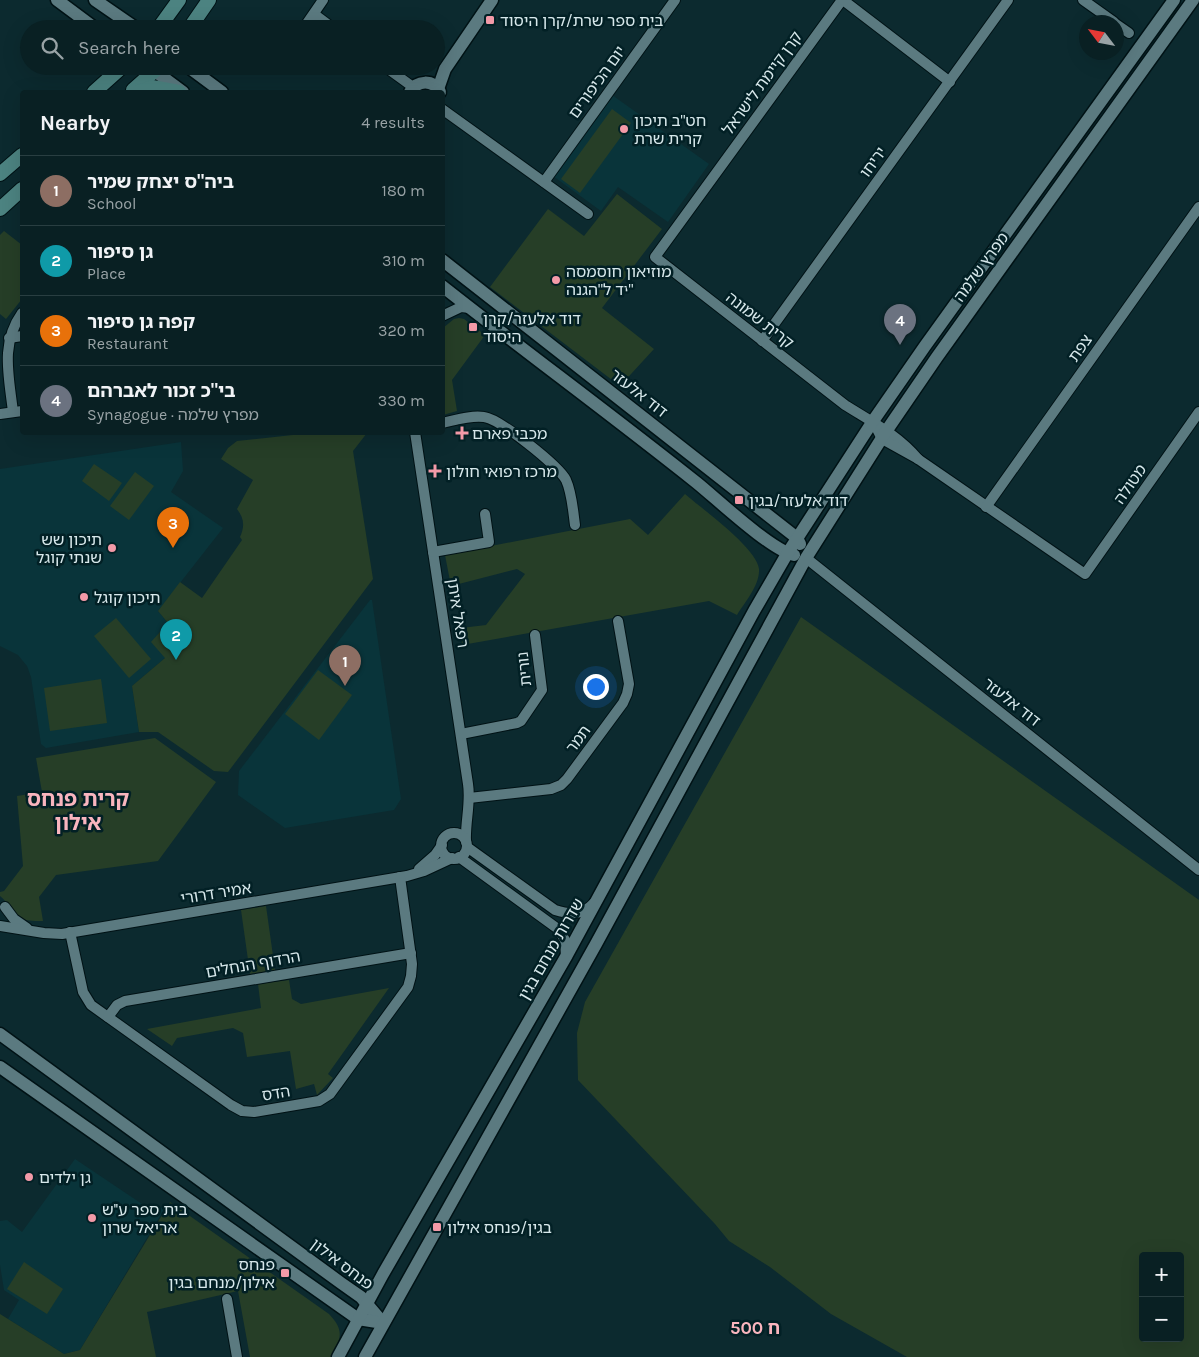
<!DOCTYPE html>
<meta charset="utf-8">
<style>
body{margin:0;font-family:Karla,"Noto Sans Hebrew",sans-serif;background:#12282b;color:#f1f3f6}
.controls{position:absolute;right:15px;bottom:15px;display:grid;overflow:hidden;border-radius:5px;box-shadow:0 5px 20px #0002}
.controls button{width:45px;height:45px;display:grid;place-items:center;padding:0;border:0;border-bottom:1px solid #293e41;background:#092023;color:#f1f3f6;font:25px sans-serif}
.compass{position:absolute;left:1079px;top:15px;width:45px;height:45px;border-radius:50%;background:#092023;box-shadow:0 5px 20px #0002;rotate:302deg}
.you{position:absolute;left:595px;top:686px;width:18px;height:18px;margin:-12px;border:4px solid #fff;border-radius:50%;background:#1a73e8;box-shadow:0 0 0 8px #1a73e833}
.badge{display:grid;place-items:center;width:32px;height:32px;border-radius:50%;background:#f39aa8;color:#fff;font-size:16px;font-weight:700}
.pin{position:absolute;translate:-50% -41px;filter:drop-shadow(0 1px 2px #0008)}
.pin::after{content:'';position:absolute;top:26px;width:18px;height:15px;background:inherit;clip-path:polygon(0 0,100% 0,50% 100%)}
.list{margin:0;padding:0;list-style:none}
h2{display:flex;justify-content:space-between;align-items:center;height:65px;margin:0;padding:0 20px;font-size:21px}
h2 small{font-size:16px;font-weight:400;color:#99a3a6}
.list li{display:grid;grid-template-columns:32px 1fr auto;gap:15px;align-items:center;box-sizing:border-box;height:70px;padding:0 20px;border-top:1px solid #293e41}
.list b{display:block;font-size:19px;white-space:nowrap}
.list p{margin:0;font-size:16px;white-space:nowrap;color:#99a3a6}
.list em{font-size:16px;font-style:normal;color:#99a3a6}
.icon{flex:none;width:28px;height:28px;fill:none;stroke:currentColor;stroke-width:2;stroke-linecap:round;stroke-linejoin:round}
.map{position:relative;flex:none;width:1199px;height:1357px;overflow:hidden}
.search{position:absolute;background:#092023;box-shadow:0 5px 20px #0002;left:20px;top:20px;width:425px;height:55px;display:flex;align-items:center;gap:12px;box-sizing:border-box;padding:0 18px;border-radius:28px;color:#99a3a6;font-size:19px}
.panel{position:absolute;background:#092023;box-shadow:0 5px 20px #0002;left:20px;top:90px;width:425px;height:345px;border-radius:5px}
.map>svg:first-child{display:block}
.built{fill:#09343a}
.green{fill:#263e27;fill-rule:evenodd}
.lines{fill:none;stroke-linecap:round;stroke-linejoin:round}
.minor-casing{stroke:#001215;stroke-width:12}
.tertiary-casing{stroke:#001215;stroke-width:15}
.secondary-casing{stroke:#001215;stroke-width:16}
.minor{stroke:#5b7a80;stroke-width:10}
.tertiary{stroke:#5b7a80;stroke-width:12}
.secondary{stroke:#4c8381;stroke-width:14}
.poi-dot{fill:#f39aa8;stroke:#022025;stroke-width:2}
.labels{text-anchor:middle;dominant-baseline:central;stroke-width:5;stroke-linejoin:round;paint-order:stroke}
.poi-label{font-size:16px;fill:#d7e8eb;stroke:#022025;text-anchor:start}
.street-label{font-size:16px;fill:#d7e8eb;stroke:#022025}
.neighbourhood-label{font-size:18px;font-weight:bold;fill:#f9b5be;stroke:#022025}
.district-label{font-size:21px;font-weight:bold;fill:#f9b5be;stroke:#022025}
</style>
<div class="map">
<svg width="1199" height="1357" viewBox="0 0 1199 1357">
<rect width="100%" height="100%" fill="#0c2a2f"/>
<g class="built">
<path d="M612 95 709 164 668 222 618 187 601 211 553 176Z"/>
<path d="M181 442 183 471 171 492 223 528 158 611 168 623 165 658 132 686 139 732 46 748 41 744 31 677 27 666 18 655 0 646V469Z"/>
<path d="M370 600H372L401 799 394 810 285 828 238 795 239 771Z"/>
<path d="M75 1159 145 1206 154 1209 166 1206 80 1350 64 1354 8 1319 19 1300 4 1290 0 1265V1221L7 1220 22 1232Z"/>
</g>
<g class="green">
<path d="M612 109 631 123 580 193 561 179Z"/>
<path d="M617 194 662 229 602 308 654 349 620 386 490 287 548 209 584 236Z"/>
<path d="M4 231 22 245V299L6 319 0 314V235Z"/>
<path d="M459 318 464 319 485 335 452 380 457 411 443 415V328L454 319Z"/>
<path d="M311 433H367L353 451 373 579 228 772 214 771 158 732H139L132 686 165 658 151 642 168 623 158 611 180 582 202 598 242 540 240 537C245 526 244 518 237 509L253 480 221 459 228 448 237 441Z"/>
<path d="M94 464 122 483 109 501 82 481Z"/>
<path d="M135 472 154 486 129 520 110 506Z"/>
<path d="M685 494C702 509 757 548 759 569 760 585 745 602 737 615L709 601 462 645 461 628 486 625 525 574 517 569 451 586 445 555 630 519 648 535Z"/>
<path d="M801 617 1199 900V1357H907L831 1314 770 1267 729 1241 715 1224 578 1080 577 1033 585 1002ZM1143 1256H1180V1338H1143Z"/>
<path d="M116 618 151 659 129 678 94 636Z"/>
<path d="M318 670 352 695 319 740 285 714Z"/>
<path d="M101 679 107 723 50 731 44 688Z"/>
<path d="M155 738 216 782 158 861 56 875 39 897 43 921C37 921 28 921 23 919 13 915 8 902 0 896V892L4 891 23 866 17 796 42 792 36 758Z"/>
<path d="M266 906 275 970 250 974 241 910Z"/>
<path d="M289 980 292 999 301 1004 389 988 328 1074 333 1078 317 1095 314 1084 296 1089 290 1051 247 1057 243 1033 233 1028 177 1038 172 1046 147 1029 261 1008 258 984Z"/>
<path d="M170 1202 329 1314C345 1331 341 1338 331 1357H250L238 1291 147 1312 156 1357H0V1314L64 1354 80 1350Z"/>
<path d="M24 1262 63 1289 47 1314 7 1289Z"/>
</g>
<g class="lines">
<g class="minor-casing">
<g id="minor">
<path d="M842 0 655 257 845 405C872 422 898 435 918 459"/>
<path d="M843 0 950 82"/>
<path d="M1083 0 1114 22"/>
<path d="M314 14 334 29"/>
<path d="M1116 24 1129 33"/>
<path d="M303 29 323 0"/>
<path d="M384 66 413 87"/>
<path d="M442 109 588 214"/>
<path d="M544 182 675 0"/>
<path d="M442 316 461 307 470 308"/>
<path d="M9 338 22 336"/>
<path d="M762 341 1008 0"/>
<path d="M13 412C9 376 0 344 22 313"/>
<path d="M0 414 22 411"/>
<path d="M873 421 882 439 918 459 1085 574 1199 412"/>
<path d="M442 423C456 420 471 415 484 417 500 419 559 466 566 480 572 493 573 511 575 525"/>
<path d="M415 432 468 784C471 803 465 822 466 842"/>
<path d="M986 507 1199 207"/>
<path d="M433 552 489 542 485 514"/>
<path d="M806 558 1199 870"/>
<path d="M461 734 517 723 521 721 542 690 535 635"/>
<path d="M469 798 551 789 561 785 567 779 623 703 627 694 629 684 618 621"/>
<circle cx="454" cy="846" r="13"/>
<path d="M467 847 555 910C571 915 583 915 594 903"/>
<path d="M459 857 558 929 565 940 566 956"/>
<path d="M419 869 435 855 442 845"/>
<path d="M5 907 14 919 27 928"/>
<path d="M0 926 44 933 62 934 407 876 424 871 452 858"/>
<path d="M70 932 83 992 91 1005 231 1105 242 1111 254 1112 319 1101 330 1094 408 987 411 976 412 964 400 877"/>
<path d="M108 1017 117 1005 125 1001 411 953"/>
<path d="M227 1299 237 1357"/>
</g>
</g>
<g class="tertiary-casing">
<g id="tertiary">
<path d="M57 0 96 29"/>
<path d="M95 0 137 29"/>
<path d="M148 66 183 92"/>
<path d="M187 66 222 92"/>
<path d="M438 89 445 69 492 0"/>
<path d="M410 92C417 80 433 79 440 92"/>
<path d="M442 260 797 538 800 544"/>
<path d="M442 286C527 353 613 416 697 483 718 500 771 550 794 555"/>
<path d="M0 1034 341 1283 361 1297 383 1323"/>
<path d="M0 1067 351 1314 358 1319 383 1323"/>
<path d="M338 1357 383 1274 567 955 754 611 787 554 873 421 925 346 1174 0"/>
<path d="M365 1357 596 944 806 558 887 430 937 357 1193 0"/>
</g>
</g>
<g class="secondary-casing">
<g id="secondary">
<path d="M158 29 179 0"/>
<path d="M189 29 209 0"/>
<path d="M133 90 160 66"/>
<path d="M94 92 123 66"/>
<path d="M138 92 152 87 179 92"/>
<path d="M0 174 22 155"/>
<path d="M0 209 22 189"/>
</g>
</g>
<use href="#minor" class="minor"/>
<use href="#tertiary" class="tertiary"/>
<use href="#secondary" class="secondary"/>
</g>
<g class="poi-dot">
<rect x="485" y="15" width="10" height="10" rx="2.5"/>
<circle cx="624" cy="129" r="5"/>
<circle cx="556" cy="280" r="5"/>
<rect x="468" y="322" width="10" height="10" rx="2.5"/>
<path d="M459.5 425.5h5v5h5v5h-5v5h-5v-5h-5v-5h5z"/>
<path d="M432.5 463.5h5v5h5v5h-5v5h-5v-5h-5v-5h5z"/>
<rect x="734" y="495" width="10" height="10" rx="2.5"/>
<circle cx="112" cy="548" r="5"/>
<circle cx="84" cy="597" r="5"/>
<circle cx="29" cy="1177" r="5"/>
<circle cx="92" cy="1218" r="5"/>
<rect x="432" y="1222" width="10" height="10" rx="2.5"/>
<rect x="280" y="1268" width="10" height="10" rx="2.5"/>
</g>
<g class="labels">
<g class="poi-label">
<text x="500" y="20">בית ספר שרת/קרן היסוד</text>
<text x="634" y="120">חט"ב תיכון<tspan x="634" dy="18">קרית שרת</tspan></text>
<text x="566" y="271">מוזיאון חוסמסה<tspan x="566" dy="18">יד ל"הגנה"</tspan></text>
<text x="483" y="318">דוד אלעזר/קרן<tspan x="483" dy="18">היסוד</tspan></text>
<text x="472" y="433">מכבי פארם</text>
<text x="446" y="471">מרכז רפואי חולון</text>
<text x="749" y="500">דוד אלעזר/בגין</text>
<text x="102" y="539" text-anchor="end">תיכון שש<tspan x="102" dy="18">שנתי קוגל</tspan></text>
<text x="94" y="597">תיכון קוגל</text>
<text x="39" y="1177">גן ילדים</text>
<text x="102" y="1209">בית ספר ע''ש<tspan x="102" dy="18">אריאל שרון</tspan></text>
<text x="447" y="1227">בגין/פנחס אילון</text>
<text x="275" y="1264" text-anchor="end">פנחס<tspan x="275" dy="18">אילון/מנחם בגין</tspan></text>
</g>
<g class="street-label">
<text transform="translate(597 82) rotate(-54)">יום הכיפורים</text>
<text transform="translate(762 83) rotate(-54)">קרן קיימת לישראל</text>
<text transform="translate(873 162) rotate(-54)">יריחו</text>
<text transform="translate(981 267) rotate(-54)">מפרץ שלמה</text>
<text transform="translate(760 320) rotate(38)">קרית שמונה</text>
<text transform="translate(1080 348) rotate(-55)">צפת</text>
<text transform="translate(639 393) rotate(38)">דוד אלעזר</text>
<text transform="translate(1130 484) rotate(-55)">מטולה</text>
<text transform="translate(458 613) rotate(81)">רפאל איתן</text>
<text transform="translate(524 669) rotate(-96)">נורית</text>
<text transform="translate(1012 702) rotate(38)">דוד אלעזר</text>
<text transform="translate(578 739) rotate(-54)">תמר</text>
<text transform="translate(216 893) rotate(-9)">אמיר דרורי</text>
<text transform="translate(551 949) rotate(-60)">שדרות מנחם בגין</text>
<text transform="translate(253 964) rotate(-10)">הרדוף הנחלים</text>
<text transform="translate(276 1093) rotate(-9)">הדס</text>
<text transform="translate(342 1264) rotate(37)">פנחס אילון</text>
</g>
<g class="neighbourhood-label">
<text x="755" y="1328">ח 500</text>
</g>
<g class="district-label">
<text x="78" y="799">קרית פנחס<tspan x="78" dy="24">אילון</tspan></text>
</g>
</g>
</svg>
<div class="controls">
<button>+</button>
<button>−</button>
</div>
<svg class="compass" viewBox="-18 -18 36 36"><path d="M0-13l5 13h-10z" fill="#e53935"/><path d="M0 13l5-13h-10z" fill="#99a3a6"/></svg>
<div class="you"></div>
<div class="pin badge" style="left:345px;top:686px;background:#8d6e63">1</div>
<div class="pin badge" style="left:176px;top:660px;background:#0f9aa8">2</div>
<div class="pin badge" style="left:173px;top:548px;background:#e8710a">3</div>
<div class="pin badge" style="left:900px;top:345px;background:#6b7280">4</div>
<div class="search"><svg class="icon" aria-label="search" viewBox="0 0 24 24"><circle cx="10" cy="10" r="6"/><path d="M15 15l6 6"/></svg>Search here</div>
<section class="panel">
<h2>Nearby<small>4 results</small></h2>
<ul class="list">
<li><span class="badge" style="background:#8d6e63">1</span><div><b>ביה&quot;ס יצחק שמיר</b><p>School</p></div><em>180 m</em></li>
<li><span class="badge" style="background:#0f9aa8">2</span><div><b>גן סיפור</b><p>Place</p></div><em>310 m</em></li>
<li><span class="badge" style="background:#e8710a">3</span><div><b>קפה גן סיפור</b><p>Restaurant</p></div><em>320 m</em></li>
<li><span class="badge" style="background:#6b7280">4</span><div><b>בי&quot;כ זכור לאברהם</b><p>Synagogue · מפרץ שלמה</p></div><em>330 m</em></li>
</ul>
</section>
</div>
